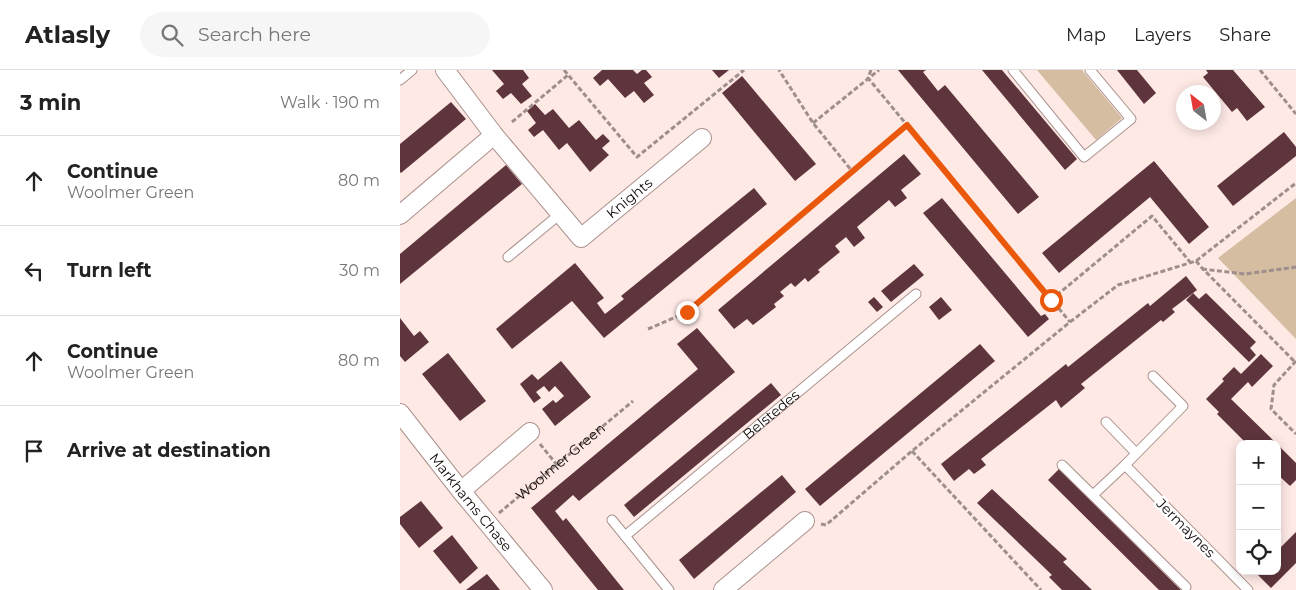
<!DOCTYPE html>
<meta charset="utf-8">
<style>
body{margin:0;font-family:Montserrat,sans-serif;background:#f6f6f6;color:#222}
.controls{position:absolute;right:15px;bottom:15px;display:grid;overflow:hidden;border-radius:10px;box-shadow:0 2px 12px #0003}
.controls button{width:45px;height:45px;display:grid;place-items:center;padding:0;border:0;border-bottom:1px solid #e0e0e0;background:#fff;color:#222;font:25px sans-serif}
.compass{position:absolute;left:776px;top:15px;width:45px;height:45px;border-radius:50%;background:#fff;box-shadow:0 2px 12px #0003;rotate:329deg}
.stop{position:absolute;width:15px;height:15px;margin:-11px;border:4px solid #ea580c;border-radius:50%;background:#fff}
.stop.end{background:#ea580c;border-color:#fff;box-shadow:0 1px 5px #0008}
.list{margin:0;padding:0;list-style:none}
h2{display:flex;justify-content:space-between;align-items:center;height:65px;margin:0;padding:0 20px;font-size:21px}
h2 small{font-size:16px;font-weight:400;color:#767676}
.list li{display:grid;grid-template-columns:32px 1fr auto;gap:15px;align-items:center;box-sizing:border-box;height:90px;padding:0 20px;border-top:1px solid #e0e0e0}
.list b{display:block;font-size:19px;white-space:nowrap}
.list p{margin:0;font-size:16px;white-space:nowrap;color:#767676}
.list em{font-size:16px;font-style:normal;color:#767676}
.icon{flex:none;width:28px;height:28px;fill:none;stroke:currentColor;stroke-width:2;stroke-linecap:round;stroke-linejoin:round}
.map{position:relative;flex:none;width:896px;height:520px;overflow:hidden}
header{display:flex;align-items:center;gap:30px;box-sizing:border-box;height:70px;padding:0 25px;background:#fff;border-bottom:1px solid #e0e0e0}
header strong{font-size:24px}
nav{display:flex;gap:28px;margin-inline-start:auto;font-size:18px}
.search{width:350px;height:45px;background:#f6f6f6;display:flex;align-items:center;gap:12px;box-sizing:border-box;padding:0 18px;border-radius:28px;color:#767676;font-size:19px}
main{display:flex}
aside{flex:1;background:#fff}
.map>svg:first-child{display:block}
.green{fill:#d4bda1}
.building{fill:#5f353d}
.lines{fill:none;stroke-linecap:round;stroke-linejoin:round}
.lane-casing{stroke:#aa918d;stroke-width:11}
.street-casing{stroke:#aa918d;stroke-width:20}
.path{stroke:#9f8f8c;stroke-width:3;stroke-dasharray:5 2.5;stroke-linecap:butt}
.lane{stroke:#fff;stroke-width:9}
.street{stroke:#fff;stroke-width:18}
.route{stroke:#ea580c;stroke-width:6}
.labels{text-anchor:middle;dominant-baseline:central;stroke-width:5;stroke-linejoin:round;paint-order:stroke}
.street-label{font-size:14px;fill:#110908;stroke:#fff}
</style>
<header>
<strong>Atlasly</strong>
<div class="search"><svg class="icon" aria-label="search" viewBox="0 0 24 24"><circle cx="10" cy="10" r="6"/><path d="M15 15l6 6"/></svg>Search here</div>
<nav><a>Map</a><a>Layers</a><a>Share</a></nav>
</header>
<main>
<aside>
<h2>3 min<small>Walk · 190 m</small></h2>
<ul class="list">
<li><svg class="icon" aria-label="ahead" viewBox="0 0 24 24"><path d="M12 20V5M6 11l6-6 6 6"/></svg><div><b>Continue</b><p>Woolmer Green</p></div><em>80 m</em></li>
<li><svg class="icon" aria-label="left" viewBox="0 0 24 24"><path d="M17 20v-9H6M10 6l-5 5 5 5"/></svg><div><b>Turn left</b></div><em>30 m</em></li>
<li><svg class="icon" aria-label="ahead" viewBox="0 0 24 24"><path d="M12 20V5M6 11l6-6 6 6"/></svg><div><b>Continue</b><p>Woolmer Green</p></div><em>80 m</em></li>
<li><svg class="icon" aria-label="arrive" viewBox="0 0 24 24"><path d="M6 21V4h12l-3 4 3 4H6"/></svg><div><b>Arrive at destination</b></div></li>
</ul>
</aside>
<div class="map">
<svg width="896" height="520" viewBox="0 0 896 520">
<rect width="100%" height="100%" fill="#fee9e5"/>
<g class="green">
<path d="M637 0H682L722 48 696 70Z"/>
<path d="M896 128V269L818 188Z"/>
</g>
<g class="building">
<path d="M92 0H123L129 8 122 14 132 26 121 34 111 23 103 29 96 21 104 14Z"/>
<path d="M202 0H233L237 4 242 0H246L252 7 244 13 254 25 244 33 234 21 225 28 208 9 200 16 193 8Z"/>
<path d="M312 0H329L319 8Z"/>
<path d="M498 0H526L523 2 538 21 545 15 639 127 618 144Z"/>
<path d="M582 0H602L677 89 665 100Z"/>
<path d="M717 0H737L756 23 744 34Z"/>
<path d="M806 0H833L865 37 847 51 837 38 832 42 803 7 808 3Z"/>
<path d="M342 6 416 94 395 111 322 23Z"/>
<path d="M51 32 66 49 1 103 0 102V74Z"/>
<path d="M135 34 145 45 153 39 169 58 179 50 196 70 203 64 210 71 202 78 209 85 190 102 167 73 159 80 143 60 134 67 128 60 136 53 127 41Z"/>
<path d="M884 62 896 77V86L833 136 817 116Z"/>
<path d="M504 84 521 104 501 120 507 128 495 137 489 130 457 157 465 168 454 177 446 167 435 176 440 182 418 200 420 202 408 212 405 208 395 217 391 213 380 222 384 226 374 234 376 237 353 255 347 249 334 259 318 240Z"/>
<path d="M754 91 809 157 789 174 750 127 659 203 642 183Z"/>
<path d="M106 95 122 114 0 214V184Z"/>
<path d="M354 118 367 134 204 268 172 231 112 279 96 259 175 193 204 228 197 233 205 244 224 229 221 226Z"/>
<path d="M542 128 641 246 645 244 649 249 628 267 523 143Z"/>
<path d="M514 194 524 205 491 232 481 221Z"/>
<path d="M786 206 797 220 772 239 775 242 763 252 761 250 681 314 685 318 661 338 656 330 581 389 586 395 574 404 569 399 554 411 541 394 666 294 668 297 748 233 750 236Z"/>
<path d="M793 223 799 229 806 223 856 272 850 278 856 285 849 292 786 230Z"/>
<path d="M474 227 483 237 477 242 468 232Z"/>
<path d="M541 227 552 240 539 250 529 237Z"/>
<path d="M0 248 14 266 20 261 29 272 5 292 0 286Z"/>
<path d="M297 258 335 302 179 431 173 425 155 441 163 451 166 448 224 520H198L131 438 298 299 277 274Z"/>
<path d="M580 274 595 291 420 436 405 419Z"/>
<path d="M48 283 86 331 60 351 22 304Z"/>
<path d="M861 284 873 296 852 317 848 312 831 329 877 374H847L817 344 819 342 806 329 824 311 822 309 834 297 841 304Z"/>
<path d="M161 291 191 327 155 356 142 339 153 330 156 333 164 326 155 316 149 322 144 316 136 322 141 328 134 333 120 314 132 304 138 310Z"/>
<path d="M371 313 381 325 234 447 224 435Z"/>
<path d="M877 374 896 393V410L890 416 877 404Z"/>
<path d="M659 399 781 520H759L648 410Z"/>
<path d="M382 405 396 422 294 509 279 490Z"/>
<path d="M592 419 667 489 663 492 692 520H662L649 507 652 505 577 433Z"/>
<path d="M21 431 43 458 19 478 0 454V447Z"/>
<path d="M896 462V493L871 518 856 503 858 501H877V481Z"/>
<path d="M52 465 78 498 60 514 33 481Z"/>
<path d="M87 504 100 520H66Z"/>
</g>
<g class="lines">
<g class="lane-casing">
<g id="lane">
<path d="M613 0 684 87 731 49 690 0"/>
<path d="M0 10 12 0"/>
<path d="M108 187 160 144"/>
<path d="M706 352 736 383"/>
<path d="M662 395 786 517"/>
<path d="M725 395 848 520"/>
<path d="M693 425 725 395 783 336 753 306"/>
<path d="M212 450 269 520"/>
<path id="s2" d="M225 466 516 224"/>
</g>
</g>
<g class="street-casing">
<g id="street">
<path id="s3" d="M45 0 94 65 181 168 302 68"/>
<path d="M0 145 94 65"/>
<path id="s4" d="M0 343 61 421 143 520"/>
<path d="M61 421 130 362"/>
<path d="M323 520 405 451"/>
</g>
</g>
<g class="path">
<path d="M164 0 237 87 344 0"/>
<path d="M471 0 468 8 670 252"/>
<path d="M860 0 896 44"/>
<path d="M112 52 168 5"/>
<path d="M413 53 479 0"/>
<path d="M452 101 507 55"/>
<path d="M796 191 802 198 895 292"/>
<path d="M802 199 845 204 896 197"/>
<path d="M651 230 752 146 790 192"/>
<path d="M248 259 287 242 452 101 413 53 379 0"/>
<path d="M896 291 874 315 871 339 896 364"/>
<path d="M140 374 157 395"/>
<path d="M512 381 641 520"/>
<path id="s1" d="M99 443 233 331"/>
<path d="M421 454 426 455 512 381 670 252 718 215 796 191 896 113"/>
</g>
<use href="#lane" class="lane"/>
<use href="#street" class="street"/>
</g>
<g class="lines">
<path class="route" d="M287 242 507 55 651 230"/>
</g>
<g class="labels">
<g class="street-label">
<text stroke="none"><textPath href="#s3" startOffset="279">Knights</textPath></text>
<text stroke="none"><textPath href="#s2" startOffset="190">Belstedes</textPath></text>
<text stroke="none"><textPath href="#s1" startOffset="80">Woolmer Green</textPath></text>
<text stroke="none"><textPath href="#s4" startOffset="114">Markhams Chase</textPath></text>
<text transform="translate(786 458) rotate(45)">Jermaynes</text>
</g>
</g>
</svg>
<div class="controls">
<button>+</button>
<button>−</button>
<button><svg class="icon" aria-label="locate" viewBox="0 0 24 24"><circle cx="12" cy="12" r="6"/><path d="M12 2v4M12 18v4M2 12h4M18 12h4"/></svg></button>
</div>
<svg class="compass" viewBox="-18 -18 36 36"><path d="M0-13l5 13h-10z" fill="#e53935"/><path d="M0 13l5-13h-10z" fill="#767676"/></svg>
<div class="stop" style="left:651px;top:230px"></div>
<div class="stop end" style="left:287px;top:242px"></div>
</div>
</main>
